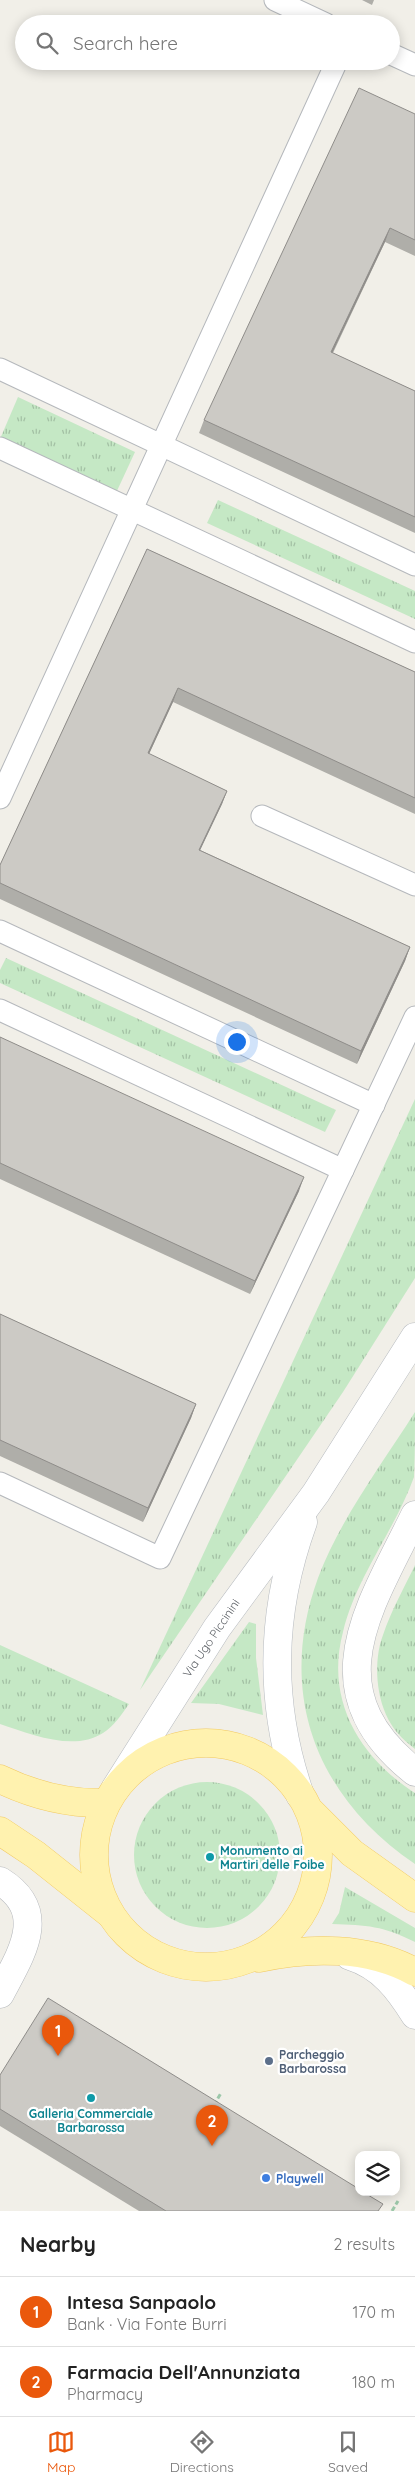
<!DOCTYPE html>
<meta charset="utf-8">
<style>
body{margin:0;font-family:Quicksand,sans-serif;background:#f2f2f2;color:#222}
.controls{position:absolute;right:15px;bottom:15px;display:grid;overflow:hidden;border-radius:10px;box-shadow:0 2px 12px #0003}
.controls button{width:45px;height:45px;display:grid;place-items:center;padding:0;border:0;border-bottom:1px solid #e0e0e0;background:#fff;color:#222;font:25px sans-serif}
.you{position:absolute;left:236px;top:1041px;width:18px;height:18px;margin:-12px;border:4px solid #fff;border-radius:50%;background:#1a73e8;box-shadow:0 0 0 8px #1a73e833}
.badge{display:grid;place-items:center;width:32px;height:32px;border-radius:50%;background:#ea580c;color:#fff;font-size:16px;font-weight:700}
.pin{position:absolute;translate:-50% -41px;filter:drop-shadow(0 1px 2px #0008)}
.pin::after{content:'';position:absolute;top:26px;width:18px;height:15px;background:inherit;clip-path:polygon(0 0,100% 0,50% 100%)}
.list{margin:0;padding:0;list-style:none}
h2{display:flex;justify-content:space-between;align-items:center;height:65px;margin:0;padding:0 20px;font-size:21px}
h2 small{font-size:16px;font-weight:400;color:#767676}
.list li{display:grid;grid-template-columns:32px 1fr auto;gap:15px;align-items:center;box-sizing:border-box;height:70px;padding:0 20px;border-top:1px solid #e0e0e0}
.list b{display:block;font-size:19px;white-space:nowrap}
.list p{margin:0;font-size:16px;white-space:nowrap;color:#767676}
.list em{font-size:16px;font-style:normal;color:#767676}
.icon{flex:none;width:28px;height:28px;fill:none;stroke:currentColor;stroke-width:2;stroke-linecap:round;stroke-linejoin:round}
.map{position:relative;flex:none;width:415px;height:2211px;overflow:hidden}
.search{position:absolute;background:#fff;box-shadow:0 2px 12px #0003;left:15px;right:15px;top:15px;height:55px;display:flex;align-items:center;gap:12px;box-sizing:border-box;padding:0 18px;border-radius:28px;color:#767676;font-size:19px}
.sheet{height:205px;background:#fff}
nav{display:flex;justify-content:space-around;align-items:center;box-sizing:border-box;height:70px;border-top:1px solid #e0e0e0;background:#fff;font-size:14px;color:#767676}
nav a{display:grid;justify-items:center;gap:2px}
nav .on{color:#ea580c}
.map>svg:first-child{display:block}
.grass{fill:url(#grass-tufts)}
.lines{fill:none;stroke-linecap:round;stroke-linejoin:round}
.service-casing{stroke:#b5b8bc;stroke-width:23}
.minor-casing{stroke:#b5b8bc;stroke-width:29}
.secondary-casing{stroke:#b6babf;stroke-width:29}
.primary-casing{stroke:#f2c960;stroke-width:29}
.path{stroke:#9cc7a9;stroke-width:3;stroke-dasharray:5 2.5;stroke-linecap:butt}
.service{stroke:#fff;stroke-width:21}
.minor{stroke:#fff;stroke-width:28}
.secondary{stroke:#fff;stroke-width:28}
.primary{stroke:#fff2af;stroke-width:28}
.wall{fill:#afaea9}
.shaded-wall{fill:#8f8d8a}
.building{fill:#cccac5;stroke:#8f8d8a}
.culture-dot{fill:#0f9aa8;stroke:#fff;stroke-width:2}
.service-dot{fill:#5c6f8a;stroke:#fff;stroke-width:2}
.shop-dot{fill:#3f7fe0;stroke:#fff;stroke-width:2}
.labels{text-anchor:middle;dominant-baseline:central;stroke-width:4.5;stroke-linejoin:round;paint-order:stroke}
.street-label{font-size:12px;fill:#5f6368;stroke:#fff}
.culture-label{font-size:12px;font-weight:bold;fill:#0d838f;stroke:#fff;text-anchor:start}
.service-label{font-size:12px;font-weight:bold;fill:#4e5e75;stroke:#fff;text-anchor:start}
.shop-label{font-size:12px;font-weight:bold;fill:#366cbe;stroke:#fff;text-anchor:start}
</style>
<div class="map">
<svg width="415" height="2211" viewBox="0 0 415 2211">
<defs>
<pattern id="grass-tufts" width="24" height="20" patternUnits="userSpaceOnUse" patternTransform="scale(1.25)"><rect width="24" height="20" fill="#c5e8c5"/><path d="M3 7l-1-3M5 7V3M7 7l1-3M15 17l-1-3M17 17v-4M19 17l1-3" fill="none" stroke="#a3c0a4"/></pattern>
</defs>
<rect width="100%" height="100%" fill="#f1efe8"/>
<g class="grass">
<path d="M18 397 135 452 116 493 0 439Z"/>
<path d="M218 500 415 591V619L207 523Z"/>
<path d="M6 958 336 1110 325 1132 0 983V970Z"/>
<path d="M415 1099V1278L343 1392 140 1690Z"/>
<path d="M415 1412C415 1427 415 1464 414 1477 395 1530 356 1577 343 1632 325 1700 359 1757 415 1793V1864C316 1797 276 1693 318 1578 339 1521 382 1464 415 1412Z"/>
<path d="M415 1565V1749C406 1742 397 1734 391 1724 376 1700 373 1661 383 1635 391 1611 404 1588 415 1565Z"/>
<path d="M249 1622 256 1624V1658L263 1715 219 1704 191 1703Z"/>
<path d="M0 1645 129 1704C122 1714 114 1726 103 1733 74 1752 30 1734 0 1724Z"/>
<circle cx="207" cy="1855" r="73"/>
<path d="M345 1887 415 1928V1942C383 1926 367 1925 332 1924L339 1913Z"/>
</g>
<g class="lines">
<g class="service-casing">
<g id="service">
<path d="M275 0 326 24"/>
<path d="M391 54 415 65"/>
<path d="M0 369 415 565"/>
<path d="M0 448 415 642"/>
<path d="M0 798 337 61"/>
<path d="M262 816 415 885"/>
<path d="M0 931 374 1105"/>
<path d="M0 1010 343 1170"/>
<path d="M0 1483 160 1558 415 1017"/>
</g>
</g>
<g class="minor-casing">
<g id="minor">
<path d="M415 1515C369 1609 311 1690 415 1772"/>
<path d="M0 1881C50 1912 21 1954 0 1994"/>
<path d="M350 1956C382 1966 399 1989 415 2015"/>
</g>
</g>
<g class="secondary-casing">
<g id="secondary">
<path d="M115 1789 217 1628 316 1493 415 1337"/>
<path d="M300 1795C268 1702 270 1613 303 1522"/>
</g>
</g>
<g class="primary-casing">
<g id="primary">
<circle cx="206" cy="1855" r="112"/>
<path d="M0 1779C33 1795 70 1804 106 1803"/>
<path d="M311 1812 352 1853 415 1898"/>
<path d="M0 1831 36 1855 109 1913"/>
<path d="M259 1958C310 1947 368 1946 415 1972"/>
</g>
</g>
<g class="path">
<path d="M214 2105 221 2093"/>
<path d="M392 2211 398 2201"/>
</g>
<use href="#service" class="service"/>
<use href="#minor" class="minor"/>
<use href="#secondary" class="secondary"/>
<use href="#primary" class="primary"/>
</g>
<g class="wall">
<path d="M362 0H374L372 5Z"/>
<path d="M415 114V256L385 242 333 353 415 391V533L199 433 204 420Z"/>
<path d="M147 549 415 672V814L173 702 149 754 227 791 222 804 200 850 410 947 405 961 357 1064 0 899V865Z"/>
<path d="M0 1037 299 1191 250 1294 0 1179Z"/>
<path d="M0 1314 196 1404 191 1418 143 1522 0 1456Z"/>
<path d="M0 2075 380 2211H139L0 2126Z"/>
</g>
<g class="shaded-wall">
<path d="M390 228 385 242 326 366 331 352Z"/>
<path d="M178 688 173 702 143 767 148 753Z"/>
<path d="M227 791 222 804 194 863 199 850Z"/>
<path d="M410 947 405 961 357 1064 361 1051Z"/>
<path d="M304 1177 299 1191 250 1294 255 1281Z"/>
<path d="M196 1404 191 1418 143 1522 148 1508Z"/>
</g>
<g class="building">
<path d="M359 88 415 114V240L390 228 331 352 415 391V517L204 420Z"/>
<path d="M147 549 415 672V798L178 688 148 753 227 791 199 850 410 947 361 1051 0 883V865Z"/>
<path d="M0 1037 304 1177 255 1281 0 1163Z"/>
<path d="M0 1314 196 1404 148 1508 0 1440Z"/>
<path d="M48 1998 359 2189V2192H363L383 2204 378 2211H166L0 2109V2075Z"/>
</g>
<g class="culture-dot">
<circle cx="210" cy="1857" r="5"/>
<circle cx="91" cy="2098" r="5"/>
</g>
<circle class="service-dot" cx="269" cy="2061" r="5"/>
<circle class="shop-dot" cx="266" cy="2178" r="5"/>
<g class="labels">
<g class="street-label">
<text transform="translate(211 1638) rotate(-56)">Via Ugo Piccinini</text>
</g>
<g class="culture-label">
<text x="220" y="1850">Monumento ai<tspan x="220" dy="14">Martiri delle Foibe</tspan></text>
<text x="91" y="2113" text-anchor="middle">Galleria Commerciale<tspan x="91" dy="14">Barbarossa</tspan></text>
</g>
<g class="service-label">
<text x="279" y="2054">Parcheggio<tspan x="279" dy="14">Barbarossa</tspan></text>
</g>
<g class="shop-label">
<text x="276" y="2178">Playwell</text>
</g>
</g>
</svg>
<div class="controls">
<button><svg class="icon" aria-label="layers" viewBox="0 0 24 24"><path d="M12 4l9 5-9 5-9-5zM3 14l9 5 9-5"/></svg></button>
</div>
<div class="you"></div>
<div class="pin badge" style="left:58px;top:2056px">1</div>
<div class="pin badge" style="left:212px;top:2146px">2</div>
<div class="search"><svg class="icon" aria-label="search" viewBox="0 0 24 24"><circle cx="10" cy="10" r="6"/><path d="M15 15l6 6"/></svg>Search here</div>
</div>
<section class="sheet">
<h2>Nearby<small>2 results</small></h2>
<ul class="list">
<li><span class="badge">1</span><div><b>Intesa Sanpaolo</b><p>Bank · Via Fonte Burri</p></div><em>170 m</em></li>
<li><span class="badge">2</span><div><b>Farmacia Dell'Annunziata</b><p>Pharmacy</p></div><em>180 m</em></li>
</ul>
</section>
<nav>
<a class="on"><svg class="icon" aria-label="map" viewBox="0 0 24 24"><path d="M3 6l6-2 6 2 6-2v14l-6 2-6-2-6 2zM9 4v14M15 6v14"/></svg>Map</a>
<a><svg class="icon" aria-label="directions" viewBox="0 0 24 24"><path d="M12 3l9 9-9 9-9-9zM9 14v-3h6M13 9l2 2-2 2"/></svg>Directions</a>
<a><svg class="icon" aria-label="saved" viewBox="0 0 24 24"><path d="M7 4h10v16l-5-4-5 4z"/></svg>Saved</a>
</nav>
